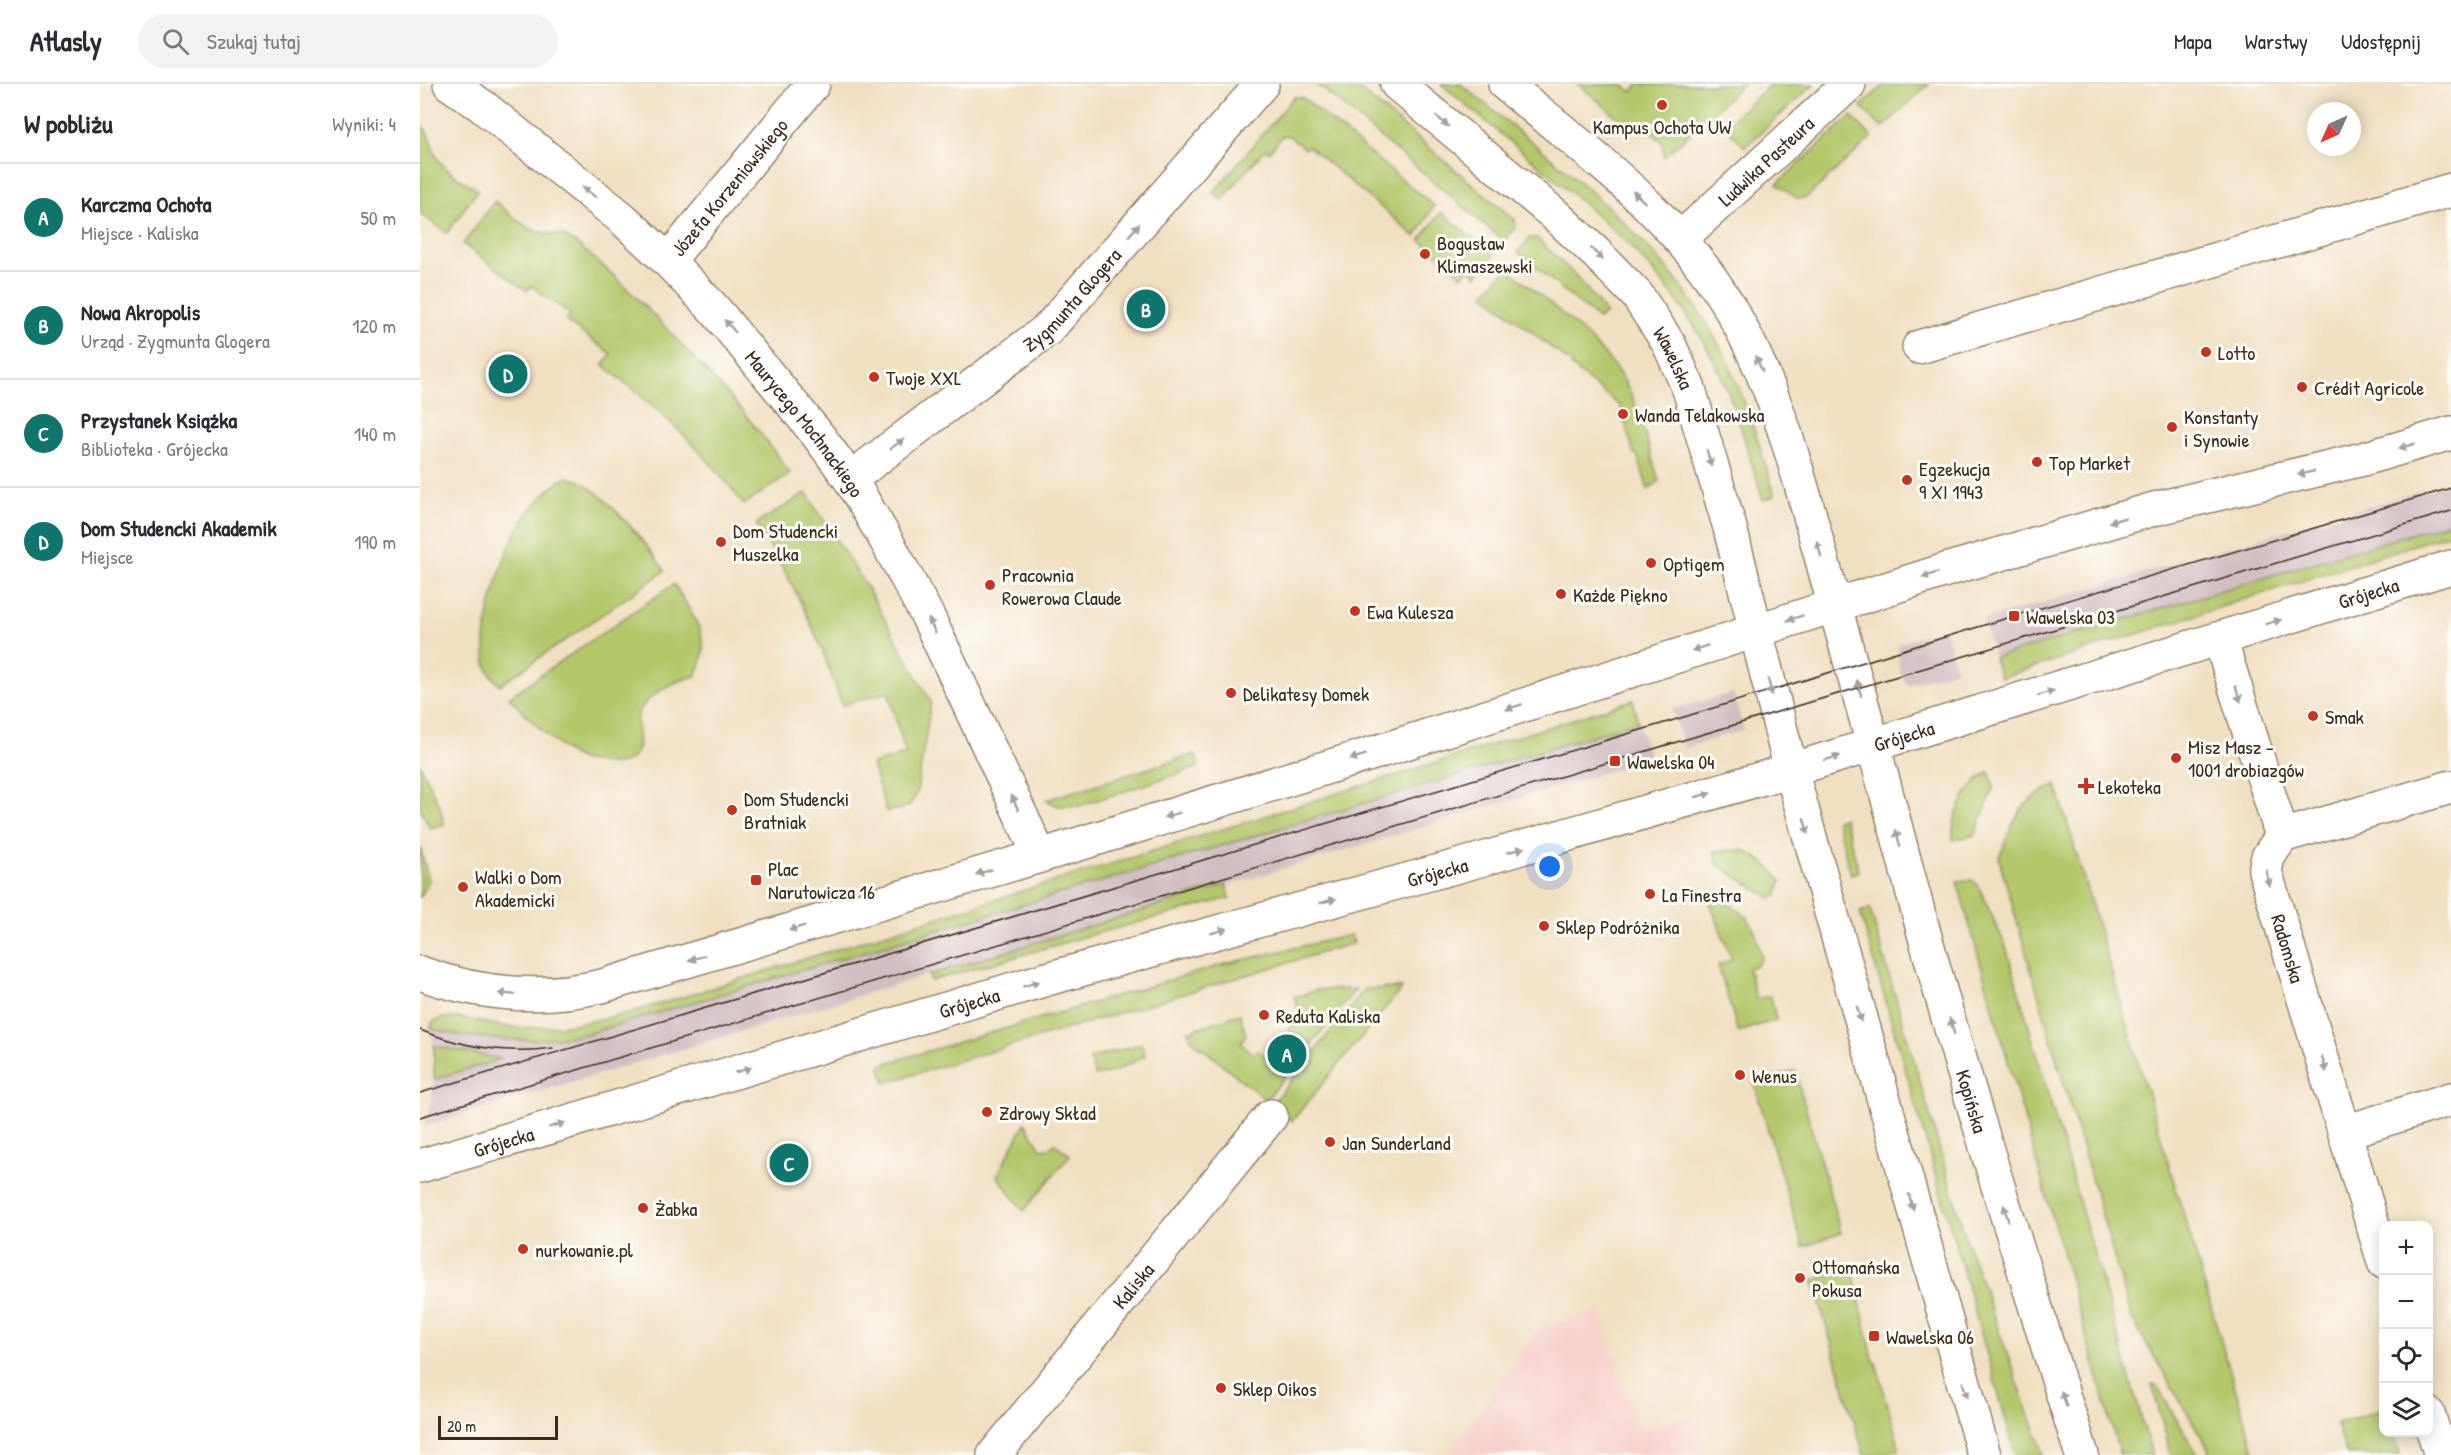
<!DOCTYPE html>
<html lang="pl">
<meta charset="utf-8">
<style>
body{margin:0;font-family:"Patrick Hand",sans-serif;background:#f2f2f3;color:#2b2b33}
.controls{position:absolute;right:18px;bottom:18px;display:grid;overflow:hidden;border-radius:12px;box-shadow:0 3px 15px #0003}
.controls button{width:54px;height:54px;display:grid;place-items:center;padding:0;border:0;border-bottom:2px solid #e1e1e2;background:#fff;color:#2b2b33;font:30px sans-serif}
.compass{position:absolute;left:1887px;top:18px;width:54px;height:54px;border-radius:50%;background:#fff;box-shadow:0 3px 15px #0003;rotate:225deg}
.scale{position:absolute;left:18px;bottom:15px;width:120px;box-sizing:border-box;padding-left:6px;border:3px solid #3b2a1e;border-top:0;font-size:16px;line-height:21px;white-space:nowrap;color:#3b2a1e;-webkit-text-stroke:4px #fdfcf7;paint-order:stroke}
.you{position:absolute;left:1130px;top:783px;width:21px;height:21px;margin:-15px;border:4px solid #fff;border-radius:50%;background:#1a73e8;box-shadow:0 0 0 9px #1a73e833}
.badge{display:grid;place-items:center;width:39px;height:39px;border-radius:50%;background:#0f766e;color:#fff;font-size:20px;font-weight:700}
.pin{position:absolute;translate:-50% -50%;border:3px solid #fff;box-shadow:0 2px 6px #0006}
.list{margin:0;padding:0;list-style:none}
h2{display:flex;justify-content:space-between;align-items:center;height:78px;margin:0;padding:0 24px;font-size:26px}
h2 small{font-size:20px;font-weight:400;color:#7c7c81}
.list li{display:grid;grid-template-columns:39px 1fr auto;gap:18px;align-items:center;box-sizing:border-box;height:108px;padding:0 24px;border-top:2px solid #e1e1e2}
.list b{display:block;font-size:22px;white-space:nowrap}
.list p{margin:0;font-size:20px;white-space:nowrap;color:#7c7c81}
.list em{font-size:20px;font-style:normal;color:#7c7c81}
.icon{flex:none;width:33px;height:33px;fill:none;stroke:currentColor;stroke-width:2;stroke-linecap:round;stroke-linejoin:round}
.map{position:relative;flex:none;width:2031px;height:1371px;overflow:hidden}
header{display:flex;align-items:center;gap:36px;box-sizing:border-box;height:84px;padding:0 30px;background:#fff;border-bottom:2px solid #e1e1e2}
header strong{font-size:28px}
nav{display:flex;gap:33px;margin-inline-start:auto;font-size:21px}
.search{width:420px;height:54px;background:#f2f2f3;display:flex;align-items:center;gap:15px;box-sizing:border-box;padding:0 21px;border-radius:33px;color:#7c7c81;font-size:22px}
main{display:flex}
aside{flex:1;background:#fff}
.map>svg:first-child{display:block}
.built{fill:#f7d0cb}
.industrial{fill:#d2bec2}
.green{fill:#b2c76b;stroke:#767844;stroke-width:1.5}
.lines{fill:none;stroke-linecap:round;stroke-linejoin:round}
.minor-casing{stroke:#968470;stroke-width:36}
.secondary-casing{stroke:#968470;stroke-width:36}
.primary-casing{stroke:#968470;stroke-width:36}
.minor{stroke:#fff;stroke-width:33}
.secondary{stroke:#fff;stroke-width:33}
.primary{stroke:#fff;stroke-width:33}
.tram{stroke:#3b2a1e;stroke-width:1.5}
.oneway{fill:#a79f9a}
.poi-dot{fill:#c8321e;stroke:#fdfcf7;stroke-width:2}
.labels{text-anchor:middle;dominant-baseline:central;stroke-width:6;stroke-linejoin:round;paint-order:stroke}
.poi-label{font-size:20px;fill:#3b2a1e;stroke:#fdfcf7;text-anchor:start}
.street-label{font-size:20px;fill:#3b2a1e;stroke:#fdfcf7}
</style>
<header>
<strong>Atlasly</strong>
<div class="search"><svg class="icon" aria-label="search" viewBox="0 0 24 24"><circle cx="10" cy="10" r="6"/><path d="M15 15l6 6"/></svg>Szukaj tutaj</div>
<nav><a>Mapa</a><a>Warstwy</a><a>Udostępnij</a></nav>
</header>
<main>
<aside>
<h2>W pobliżu<small>Wyniki: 4</small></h2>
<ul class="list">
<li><span class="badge">A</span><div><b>Karczma Ochota</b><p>Miejsce · Kaliska</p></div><em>50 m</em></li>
<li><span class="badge">B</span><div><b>Nowa Akropolis</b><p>Urząd · Zygmunta Glogera</p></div><em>120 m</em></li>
<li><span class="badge">C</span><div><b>Przystanek Książka</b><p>Biblioteka · Grójecka</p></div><em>140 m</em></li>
<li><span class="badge">D</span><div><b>Dom Studencki Akademik</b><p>Miejsce</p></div><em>190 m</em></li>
</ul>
</aside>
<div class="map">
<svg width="2031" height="1371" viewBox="0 0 2031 1371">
<rect width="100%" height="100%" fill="#fdfcf7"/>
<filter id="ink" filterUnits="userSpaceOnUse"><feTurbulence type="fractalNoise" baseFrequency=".0167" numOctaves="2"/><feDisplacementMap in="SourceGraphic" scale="12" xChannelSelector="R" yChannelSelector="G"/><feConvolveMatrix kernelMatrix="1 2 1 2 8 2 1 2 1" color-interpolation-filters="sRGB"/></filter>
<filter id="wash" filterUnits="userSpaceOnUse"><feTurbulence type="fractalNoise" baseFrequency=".008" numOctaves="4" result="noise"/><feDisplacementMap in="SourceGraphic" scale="24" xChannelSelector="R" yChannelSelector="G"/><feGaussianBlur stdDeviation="1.35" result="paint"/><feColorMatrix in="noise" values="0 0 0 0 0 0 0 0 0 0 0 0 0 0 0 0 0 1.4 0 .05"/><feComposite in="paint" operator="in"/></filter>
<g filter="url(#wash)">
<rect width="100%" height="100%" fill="#f1dfc1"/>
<path class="built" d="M1179 1226 1218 1347 1274 1330 1286 1371H1028L1118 1245Z"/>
<g class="industrial">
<path d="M2031 398V438L1574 574 1563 536Z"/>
<path d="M1524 544 1537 586 1487 601 1479 585 1478 560Z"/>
<path d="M1313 609 1324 646 1264 664 1252 625Z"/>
<path d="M1218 638 1230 675 4 1042 11 1018 14 995 80 975 14 962 11 945 53 953 105 957 167 950Z"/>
</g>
<g class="green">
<path d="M897 0H933L1095 136 1096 143 1084 157Z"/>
<path d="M1021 0H1041C1134 78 1239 150 1298 259 1324 307 1339 360 1355 412L1343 416C1328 369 1316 319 1293 275 1252 195 1196 146 1129 90 1093 60 1057 30 1021 0Z"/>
<path d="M1158 0H1202L1212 8 1219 0H1323L1244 73 1242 58 1222 39 1209 43Z"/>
<path d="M1351 0H1394L1325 63 1307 44V40Z"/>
<path d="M1465 0H1509L1462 44 1441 22Z"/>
<path d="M874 13H882L1014 122 996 153 888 62 885 65 869 52H862L849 68 845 65 802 116 793 109Z"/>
<path d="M1431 32 1452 53 1386 114 1378 115 1357 100Z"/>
<path d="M0 40C12 49 10 62 17 74 26 88 44 97 58 106L27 149 0 129Z"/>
<path d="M75 117C88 128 103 144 120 148 135 152 140 147 154 158 191 186 225 222 257 256 297 298 337 341 370 389L324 421C284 366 236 322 183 281L191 270 146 237 150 230 111 202 107 207 43 160Z"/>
<path d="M1021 128 1073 171 1057 192 1049 184 1042 192 1000 156Z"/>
<path d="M1110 154H1117L1157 193 1186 229 1178 235 1098 168Z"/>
<path d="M1087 184C1126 217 1185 259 1208 304 1222 333 1229 366 1239 397L1228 406 1217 370H1214L1201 323 1151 282 1152 280 1064 210Z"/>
<path d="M146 393C176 395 228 462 245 487L80 601C74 596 69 590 67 582 58 551 80 481 94 452 105 430 125 406 146 393Z"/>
<path d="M386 409 446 502 511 618 497 707C492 725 483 725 466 727L452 680 486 670 468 608 422 621C401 557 374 496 336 440Z"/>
<path d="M2031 438V449L1580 594 1574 574Z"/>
<path d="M254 500C265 519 286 546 283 569 282 577 279 585 276 592 257 596 219 612 217 637 217 649 222 662 214 672 207 680 198 680 189 680 180 679 170 678 162 676 145 671 101 627 89 613Z"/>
<path d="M1213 616 1218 638 167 950C115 959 63 958 11 945L12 939C28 925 69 942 91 943 152 947 212 929 269 911 585 815 899 716 1213 616Z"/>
<path d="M775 670 779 683 659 722H638L626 716Z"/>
<path d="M0 680 21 726 24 740 10 744 0 724Z"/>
<path d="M1569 688 1574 702 1555 751 1533 756C1531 732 1547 699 1569 688Z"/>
<path d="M1636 701 1835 1371H1792L1712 1235 1579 775C1593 739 1597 716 1636 701Z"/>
<path d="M1424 734 1439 787 1431 790 1416 736Z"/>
<path d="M0 763 9 797 0 814Z"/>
<path d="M1322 766C1339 772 1350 783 1361 797L1357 812 1350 814 1298 781 1294 767Z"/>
<path d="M1552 796 1558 801 1586 863 1732 1371H1700L1537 797Z"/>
<path d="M806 801 810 814 671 851 511 897 509 891Z"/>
<path d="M1295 811C1332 835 1331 831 1342 874L1336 882 1328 884 1336 915 1351 912 1356 936 1318 948 1298 881 1312 876 1288 813Z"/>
<path d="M1450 825 1547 1159 1624 1371H1596L1440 828Z"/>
<path d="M931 851 934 859 465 999 460 981 809 879Z"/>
<path d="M982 904 872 1037 852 1020 945 905Z"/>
<path d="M936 905 889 963 868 946 880 931 874 913 896 906Z"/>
<path d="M820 930 826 951 820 959 833 970 837 966 867 990 846 1016 771 955 768 947Z"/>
<path d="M721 960 725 972 694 988 675 992 669 975Z"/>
<path d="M14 962 82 975 14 995Z"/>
<path d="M1375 987 1421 1149 1383 1163 1334 999Z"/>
<path d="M605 1039 621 1065 629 1064 634 1059 650 1071 604 1127 577 1092Z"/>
<path d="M1432 1185 1454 1278H1456L1477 1355 1479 1365 1459 1371H1444L1393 1196Z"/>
<path d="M1732 1300 1736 1301 1778 1371H1751Z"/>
<path d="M1963 1325 1964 1348 1974 1349 1980 1371H1927L1917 1340Z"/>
</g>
</g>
<g filter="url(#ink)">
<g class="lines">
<g class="minor-casing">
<g id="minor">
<path id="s1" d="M30 0 62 22 203 135 248 177 295 226 397 350 430 395 466 456 508 533 620 772"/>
<path id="s2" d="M1260 155 1429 0"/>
<path id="s3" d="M248 177 393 0"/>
<path d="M1499 263 2031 106"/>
<path id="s4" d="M430 395 628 245 842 0"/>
<path id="s5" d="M1800 555 1862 752 1848 773 1845 787 1964 1178"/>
<path d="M1862 752 2031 703"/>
<path d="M1925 1048 2031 1015"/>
<path d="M2008 1330 2021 1371"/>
<path id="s6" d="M574 1371 851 1032"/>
</g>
</g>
<g class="secondary-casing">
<g id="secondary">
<path d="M0 889C60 911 120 916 182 902L620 772 960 667 1529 485 1734 425 1943 375 2031 349"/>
<path id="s7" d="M0 1082 627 895 1056 777 1371 686 2031 483"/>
</g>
</g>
<g class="primary-casing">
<g id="primary">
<path id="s8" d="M977 0 1134 130 1176 169 1217 211 1249 260 1269 305 1310 444 1371 686 1564 1371"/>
<path id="s9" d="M1085 0C1165 66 1253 129 1307 219 1355 298 1378 388 1402 476 1427 564 1451 653 1475 741 1530 953 1596 1162 1662 1371"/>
</g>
</g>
<use href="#minor" class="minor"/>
<use href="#secondary" class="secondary"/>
<use href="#primary" class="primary"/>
<g class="tram">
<path d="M0 946C42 963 88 970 133 964"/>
<path d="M0 1009 1241 640 1594 532 2031 404"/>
<path d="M0 1033 2031 427"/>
</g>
</g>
<defs><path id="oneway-solid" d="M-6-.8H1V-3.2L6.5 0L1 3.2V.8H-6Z" transform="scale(1.5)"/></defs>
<g class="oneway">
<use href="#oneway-solid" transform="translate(1022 37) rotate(40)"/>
<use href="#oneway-solid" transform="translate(169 108) rotate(-141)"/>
<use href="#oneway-solid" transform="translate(1219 113) rotate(-137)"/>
<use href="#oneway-solid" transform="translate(714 146) rotate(-49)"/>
<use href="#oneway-solid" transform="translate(1177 170) rotate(45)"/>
<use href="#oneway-solid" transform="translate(310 242) rotate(-131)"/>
<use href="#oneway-solid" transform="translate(1339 280) rotate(-114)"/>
<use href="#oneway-solid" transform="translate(477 360) rotate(-37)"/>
<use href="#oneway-solid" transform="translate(1987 362) rotate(164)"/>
<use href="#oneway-solid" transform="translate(1289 374) rotate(74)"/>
<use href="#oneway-solid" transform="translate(1886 389) rotate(167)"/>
<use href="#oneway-solid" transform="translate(1697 436) rotate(164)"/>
<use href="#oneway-solid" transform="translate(1399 465) rotate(-106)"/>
<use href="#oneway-solid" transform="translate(1510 491) rotate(162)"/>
<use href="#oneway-solid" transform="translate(1375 534) rotate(162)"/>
<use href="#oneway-solid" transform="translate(1853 538) rotate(-17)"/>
<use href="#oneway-solid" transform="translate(512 542) rotate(-116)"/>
<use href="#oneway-solid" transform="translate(1280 564) rotate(162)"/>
<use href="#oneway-solid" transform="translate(1350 603) rotate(76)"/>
<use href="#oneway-solid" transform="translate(1439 604) rotate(-105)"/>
<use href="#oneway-solid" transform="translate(1626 609) rotate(-17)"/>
<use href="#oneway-solid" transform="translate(1818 610) rotate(72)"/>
<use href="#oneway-solid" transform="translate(1094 623) rotate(162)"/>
<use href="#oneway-solid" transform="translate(938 673) rotate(163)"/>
<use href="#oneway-solid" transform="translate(1412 674) rotate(-17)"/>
<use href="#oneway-solid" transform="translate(1283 711) rotate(-16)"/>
<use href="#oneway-solid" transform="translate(595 719) rotate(-115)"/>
<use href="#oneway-solid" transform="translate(752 731) rotate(163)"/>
<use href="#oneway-solid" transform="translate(1386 742) rotate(74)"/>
<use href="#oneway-solid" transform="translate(1478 754) rotate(-105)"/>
<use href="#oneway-solid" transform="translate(1096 766) rotate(-16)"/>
<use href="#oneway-solid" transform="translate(564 788) rotate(163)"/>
<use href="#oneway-solid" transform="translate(1848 794) rotate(78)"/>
<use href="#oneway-solid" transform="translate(908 817) rotate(-15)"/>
<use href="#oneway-solid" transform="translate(377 844) rotate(163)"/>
<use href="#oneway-solid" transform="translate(799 847) rotate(-16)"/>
<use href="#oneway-solid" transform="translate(277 874) rotate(163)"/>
<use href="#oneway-solid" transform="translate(611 900) rotate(-17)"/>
<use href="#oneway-solid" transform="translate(87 910) rotate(-175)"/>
<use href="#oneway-solid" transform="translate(1439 930) rotate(74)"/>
<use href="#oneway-solid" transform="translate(1532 942) rotate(-106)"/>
<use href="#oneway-solid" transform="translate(1904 980) rotate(73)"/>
<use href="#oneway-solid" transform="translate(323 986) rotate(-17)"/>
<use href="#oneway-solid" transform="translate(137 1041) rotate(-17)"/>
<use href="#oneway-solid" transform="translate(1491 1118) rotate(75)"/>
<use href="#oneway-solid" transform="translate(1586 1129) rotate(-106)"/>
<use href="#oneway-solid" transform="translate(1545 1306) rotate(74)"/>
<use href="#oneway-solid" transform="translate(1644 1315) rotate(-108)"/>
</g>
</g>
<g class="poi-dot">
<circle cx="1242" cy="21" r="6"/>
<circle cx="1005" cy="170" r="6"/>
<circle cx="1786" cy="268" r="6"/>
<circle cx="454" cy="293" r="6"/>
<circle cx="1882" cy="303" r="6"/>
<circle cx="1203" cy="330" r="6"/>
<circle cx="1752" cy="343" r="6"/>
<circle cx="1617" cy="378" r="6"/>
<circle cx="1487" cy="396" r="6"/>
<circle cx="301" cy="458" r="6"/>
<circle cx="1231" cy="479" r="6"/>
<circle cx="570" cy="501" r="6"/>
<circle cx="1141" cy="510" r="6"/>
<circle cx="935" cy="527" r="6"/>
<rect x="1588" y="526" width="12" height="12" rx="3"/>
<circle cx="811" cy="609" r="6"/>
<circle cx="1893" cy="632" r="6"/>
<circle cx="1756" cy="674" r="6"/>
<rect x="1189" y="671" width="12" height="12" rx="3"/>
<path d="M1663 693h6v6h6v6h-6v6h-6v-6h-6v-6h6z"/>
<circle cx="312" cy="726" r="6"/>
<rect x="330" y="790" width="12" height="12" rx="3"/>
<circle cx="43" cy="803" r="6"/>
<circle cx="1230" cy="810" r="6"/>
<circle cx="1124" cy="842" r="6"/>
<circle cx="844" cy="931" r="6"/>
<circle cx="1320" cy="991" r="6"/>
<circle cx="567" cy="1028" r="6"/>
<circle cx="910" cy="1058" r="6"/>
<circle cx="223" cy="1124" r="6"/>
<circle cx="103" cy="1165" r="6"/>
<circle cx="1380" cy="1194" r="6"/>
<rect x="1448" y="1246" width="12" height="12" rx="3"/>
<circle cx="801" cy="1304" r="6"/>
</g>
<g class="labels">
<g class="poi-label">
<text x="1242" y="42" text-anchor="middle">Kampus Ochota UW</text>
<text x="1017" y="158">Bogusław<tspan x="1017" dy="23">Klimaszewski</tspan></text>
<text x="1798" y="268">Lotto</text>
<text x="466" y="293">Twoje XXL</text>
<text x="1894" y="303">Crédit Agricole</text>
<text x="1215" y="330">Wanda Telakowska</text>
<text x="1764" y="332">Konstanty<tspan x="1764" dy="23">i Synowie</tspan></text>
<text x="1629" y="378">Top Market</text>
<text x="1499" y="384">Egzekucja<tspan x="1499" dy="23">9 XI 1943</tspan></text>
<text x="313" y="446">Dom Studencki<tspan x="313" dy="23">Muszelka</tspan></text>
<text x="1243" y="479">Optigem</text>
<text x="582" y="490">Pracownia<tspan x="582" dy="23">Rowerowa Claude</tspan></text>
<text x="1153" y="510">Każde Piękno</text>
<text x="947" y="527">Ewa Kulesza</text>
<text x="1606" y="532">Wawelska 03</text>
<text x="823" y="609">Delikatesy Domek</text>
<text x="1905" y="632">Smak</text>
<text x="1768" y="662">Misz Masz -<tspan x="1768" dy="23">1001 drobiazgów</tspan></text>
<text x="1207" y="677">Wawelska 04</text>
<text x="1678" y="702">Lekoteka</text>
<text x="324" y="714">Dom Studencki<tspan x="324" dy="23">Bratniak</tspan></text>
<text x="348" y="784">Plac<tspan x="348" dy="23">Narutowicza 16</tspan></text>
<text x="55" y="792">Walki o Dom<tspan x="55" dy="23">Akademicki</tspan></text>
<text x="1242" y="810">La Finestra</text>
<text x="1136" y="842">Sklep Podróżnika</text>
<text x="856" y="931">Reduta Kaliska</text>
<text x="1332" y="991">Wenus</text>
<text x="579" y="1028">Zdrowy Skład</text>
<text x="922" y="1058">Jan Sunderland</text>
<text x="235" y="1124">Żabka</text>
<text x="115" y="1165">nurkowanie.pl</text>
<text x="1392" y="1182">Ottomańska<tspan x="1392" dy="23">Pokusa</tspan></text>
<text x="1466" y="1252">Wawelska 06</text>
<text x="813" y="1304">Sklep Oikos</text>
</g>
<g class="street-label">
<text stroke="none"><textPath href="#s2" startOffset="116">Ludwika Pasteura</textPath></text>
<text stroke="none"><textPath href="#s3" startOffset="96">Józefa Korzeniowskiego</textPath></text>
<text stroke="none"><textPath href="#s4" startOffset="286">Zygmunta Glogera</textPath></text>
<text stroke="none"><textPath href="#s8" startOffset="393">Wawelska</textPath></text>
<text stroke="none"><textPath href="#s1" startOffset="494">Maurycego Mochnackiego</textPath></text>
<text stroke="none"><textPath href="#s7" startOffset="2031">Grójecka</textPath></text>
<text stroke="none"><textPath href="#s7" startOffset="1545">Grójecka</textPath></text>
<text stroke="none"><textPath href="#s7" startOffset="1059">Grójecka</textPath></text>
<text stroke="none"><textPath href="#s5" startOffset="327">Radomska</textPath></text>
<text stroke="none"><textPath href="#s7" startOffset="573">Grójecka</textPath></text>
<text stroke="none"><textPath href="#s9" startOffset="1150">Kopińska</textPath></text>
<text stroke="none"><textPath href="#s7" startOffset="87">Grójecka</textPath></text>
<text stroke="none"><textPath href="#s6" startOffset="219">Kaliska</textPath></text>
</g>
</g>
</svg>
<div class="controls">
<button>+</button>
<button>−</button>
<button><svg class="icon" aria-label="locate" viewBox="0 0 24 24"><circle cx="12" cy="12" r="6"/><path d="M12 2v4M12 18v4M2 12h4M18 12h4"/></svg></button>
<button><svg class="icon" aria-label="layers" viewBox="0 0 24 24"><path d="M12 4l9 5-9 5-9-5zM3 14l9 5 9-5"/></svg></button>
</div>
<svg class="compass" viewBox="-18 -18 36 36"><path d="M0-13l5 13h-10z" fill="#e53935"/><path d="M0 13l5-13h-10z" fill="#7c7c81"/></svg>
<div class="scale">20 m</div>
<div class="you"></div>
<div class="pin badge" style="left:867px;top:970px">A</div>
<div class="pin badge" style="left:726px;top:225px">B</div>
<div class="pin badge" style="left:369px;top:1079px">C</div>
<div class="pin badge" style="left:88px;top:290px">D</div>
</div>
</main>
